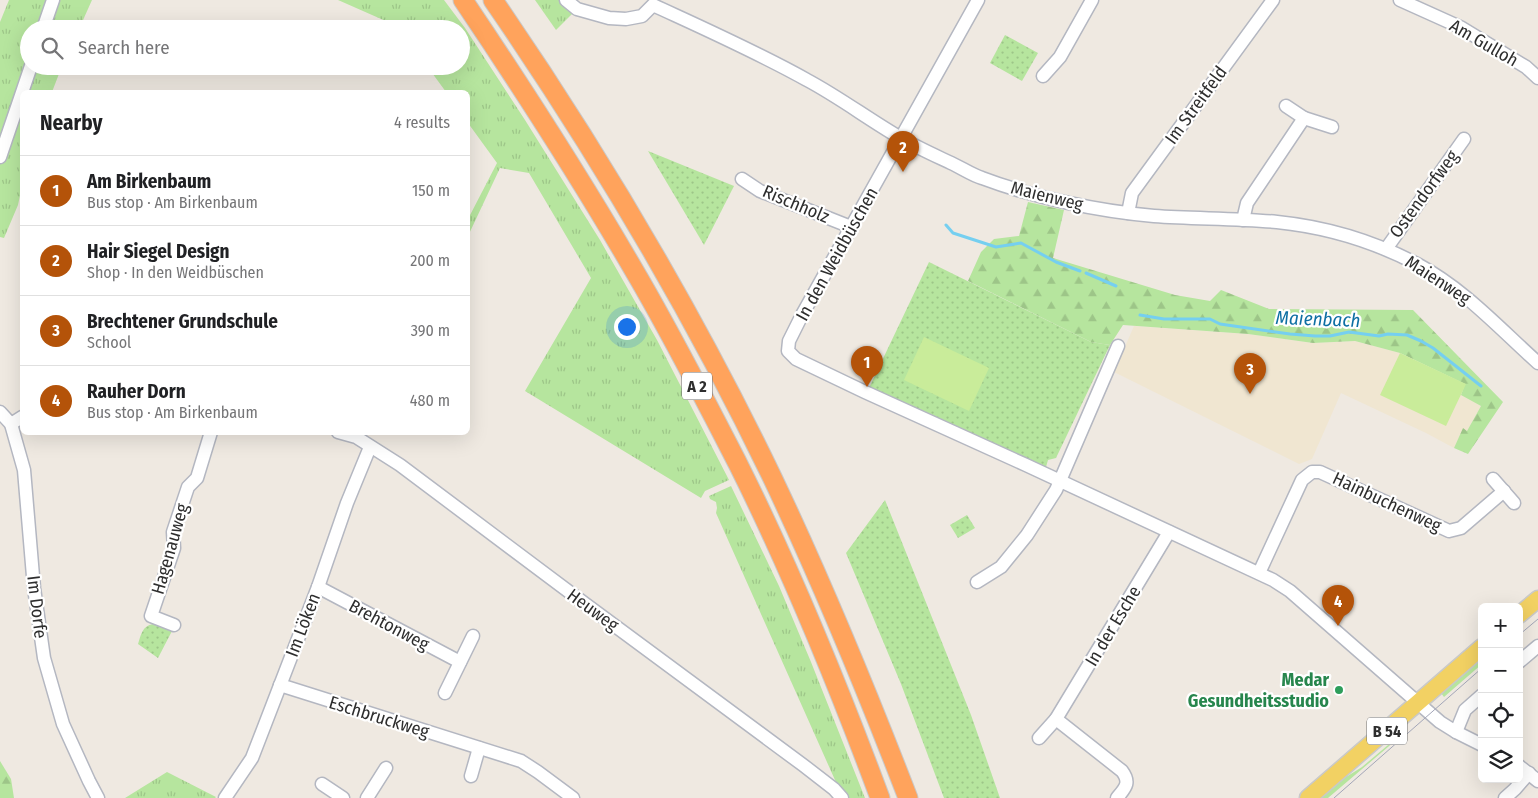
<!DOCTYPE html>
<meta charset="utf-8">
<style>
body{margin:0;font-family:"Fira Sans Condensed",sans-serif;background:#f6f6f6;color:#202124}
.controls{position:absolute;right:15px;bottom:15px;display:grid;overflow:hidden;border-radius:8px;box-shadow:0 5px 20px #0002}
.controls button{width:45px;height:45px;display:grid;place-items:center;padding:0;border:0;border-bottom:1px solid #e0e0e0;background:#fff;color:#202124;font:25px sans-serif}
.you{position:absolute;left:626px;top:326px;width:18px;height:18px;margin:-12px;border:4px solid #fff;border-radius:50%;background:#1a73e8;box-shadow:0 0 0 8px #1a73e833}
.badge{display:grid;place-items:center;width:32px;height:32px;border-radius:50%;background:#b45309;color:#fff;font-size:16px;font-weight:700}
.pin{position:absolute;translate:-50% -41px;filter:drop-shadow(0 1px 2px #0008)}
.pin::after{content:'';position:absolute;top:26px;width:18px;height:15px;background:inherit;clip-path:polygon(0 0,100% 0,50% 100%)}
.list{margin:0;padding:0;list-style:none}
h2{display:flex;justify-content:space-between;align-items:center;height:65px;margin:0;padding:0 20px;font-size:21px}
h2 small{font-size:16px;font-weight:400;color:#757577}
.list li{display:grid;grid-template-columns:32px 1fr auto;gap:15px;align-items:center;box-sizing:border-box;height:70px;padding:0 20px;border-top:1px solid #e0e0e0}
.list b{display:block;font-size:19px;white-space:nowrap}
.list p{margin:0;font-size:16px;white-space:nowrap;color:#757577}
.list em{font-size:16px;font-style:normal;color:#757577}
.icon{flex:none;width:28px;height:28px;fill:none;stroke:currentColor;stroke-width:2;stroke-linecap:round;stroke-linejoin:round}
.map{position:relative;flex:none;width:1538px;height:798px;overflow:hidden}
.search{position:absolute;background:#fff;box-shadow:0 5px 20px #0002;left:20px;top:20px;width:450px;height:55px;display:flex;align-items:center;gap:12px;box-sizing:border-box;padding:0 18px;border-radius:28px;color:#757577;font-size:19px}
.panel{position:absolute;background:#fff;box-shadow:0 5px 20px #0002;left:20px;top:90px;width:450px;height:345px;border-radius:8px}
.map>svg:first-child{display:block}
.education{fill:#f0e6d1}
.grass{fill:url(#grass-tufts)}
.forest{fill:url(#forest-firs)}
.park{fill:url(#park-dots)}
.pitch{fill:#c9ec9a}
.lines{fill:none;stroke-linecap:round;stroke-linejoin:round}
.stream{stroke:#75cff0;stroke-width:3}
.minor-casing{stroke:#b4b7c1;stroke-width:15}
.major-casing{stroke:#c9c9c9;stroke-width:19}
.highway-casing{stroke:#c9c9c9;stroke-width:21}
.minor{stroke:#fff;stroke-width:12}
.major{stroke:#f2d163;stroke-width:16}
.highway{stroke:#ffa35c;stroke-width:19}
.tram{stroke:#a3a6b8;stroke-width:1}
.leisure-dot{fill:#2e9e5b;stroke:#fff;stroke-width:2}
.labels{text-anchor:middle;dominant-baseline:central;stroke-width:4.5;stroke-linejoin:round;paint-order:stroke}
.shield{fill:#fff;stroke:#6d6d6d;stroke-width:1}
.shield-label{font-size:16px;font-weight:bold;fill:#2e2e2e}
.street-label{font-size:18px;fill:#2e2e2e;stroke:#fff}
.leisure-label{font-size:18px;font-weight:bold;fill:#27864d;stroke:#fff;text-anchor:end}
.water-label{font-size:19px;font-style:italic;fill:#0d6fa3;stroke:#fff}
</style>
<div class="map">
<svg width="1538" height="798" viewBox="0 0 1538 798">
<defs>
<pattern id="grass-tufts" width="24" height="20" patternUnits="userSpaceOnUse" patternTransform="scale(1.25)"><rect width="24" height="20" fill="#b6e59e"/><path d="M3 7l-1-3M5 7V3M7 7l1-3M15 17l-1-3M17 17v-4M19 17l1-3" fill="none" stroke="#9dc588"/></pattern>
<pattern id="forest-firs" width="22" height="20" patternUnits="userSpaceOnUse" patternTransform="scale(1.25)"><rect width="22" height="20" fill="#b6e59e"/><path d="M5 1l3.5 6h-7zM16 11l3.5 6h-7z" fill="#9dc588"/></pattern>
<pattern id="park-dots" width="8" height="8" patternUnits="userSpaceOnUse" patternTransform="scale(1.25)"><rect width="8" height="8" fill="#b6e59e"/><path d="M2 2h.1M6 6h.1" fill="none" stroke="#9dc588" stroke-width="1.8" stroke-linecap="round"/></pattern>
</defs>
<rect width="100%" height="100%" fill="#efe9e1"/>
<path class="education" d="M1134 326 1248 334 1313 343 1355 341 1400 353 1481 406 1467 431 1463 429 1454 448 1426 433 1341 393 1312 459 1299 464 1114 372Z"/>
<g class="grass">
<path d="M9 0H92L79 29H29V66H62L52 92H22V186L18 205 4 238 0 237V22Z"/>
<path d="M338 0H444L465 28 525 120 600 240 657 340 729 480 705 491 701 498 525 391 591 278 529 173 500 168 468 236V219L497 163 468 123V92H446L427 66H461V29H399L397 26Z"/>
<path d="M535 0H566L577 9 556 30Z"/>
<path d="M731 486 779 586 811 662 865 798H843L716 513 717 508 716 502 710 499 709 496Z"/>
<path d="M1482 658V664L1444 697 1441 693Z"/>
<path d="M1394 740 1395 741 1328 798H1319L1338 782 1362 767Z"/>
<path d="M167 772 216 797 215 798H125Z"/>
</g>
<g class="forest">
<path d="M1028 202 1064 210 1053 258 1175 295 1210 301 1221 290 1269 309 1413 310 1503 402 1468 454 1454 448 1463 428 1467 431 1481 406 1461 395 1465 384 1400 353 1355 341 1313 343 1248 334 1123 325 1110 345 1091 342 968 281 981 252 994 239 1019 236Z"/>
<path d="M0 761 11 779 14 798H0Z"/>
</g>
<g class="park">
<path d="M1005 35 1038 53 1022 81 990 63Z"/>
<path d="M648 151 734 186 704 245Z"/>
<path d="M929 262 1091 342 1110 345 1056 458 1048 460 1046 467 869 388Z"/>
<path d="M885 500 971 715 1000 798H944L901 684 846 553Z"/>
<path d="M967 515 975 528 958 538 950 525Z"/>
<path d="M153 624 172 631 158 658 138 644C141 635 142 626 153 624Z"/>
</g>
<g class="pitch">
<path d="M924 337 989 368 969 411 904 380Z"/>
<path d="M1400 353 1466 384 1446 426 1380 395Z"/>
</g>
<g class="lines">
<g class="stream">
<path d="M946 225 953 233 996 247 1021 243 1056 262 1080 271"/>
<path d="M1086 273 1116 286"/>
<path d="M1140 315 1164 319H1210L1220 324 1290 334 1315 336H1330L1349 332 1379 336 1388 334 1407 335 1421 341 1433 348 1481 386"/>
</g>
<g class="minor-casing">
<g id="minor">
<path d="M566 0 577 9 609 18 626 19 642 16 653 5C705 29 757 52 807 80 839 97 868 119 899 137 916 147 934 155 951 163 962 168 972 175 982 178 1035 198 1098 211 1154 216 1195 219 1236 218 1277 222 1326 227 1373 241 1417 264 1464 289 1499 328 1538 363"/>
<path d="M978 0 802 315 789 341 788 351 796 359 865 392 1026 465 1273 580 1290 591 1440 722 1456 732 1482 745"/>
<path d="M1400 0 1460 27 1526 67 1538 78"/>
<path d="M43 29 53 0"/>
<path d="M1043 76 1060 57 1092 0"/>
<path d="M1304 118 1332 127"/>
<path d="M0 157 31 66"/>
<path d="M742 179 760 191 851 227"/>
<path d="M1128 213 1132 193 1273 0"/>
<path d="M1243 220 1247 203 1304 118 1286 106"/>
<path d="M1386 249 1464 139"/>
<path d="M0 412 11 424 24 470 34 588 44 658 63 724 89 781 98 798"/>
<path d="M11 424 22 417"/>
<path d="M338 432 356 437 400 465 584 603 803 765 834 789 842 798"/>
<path d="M1493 479 1514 503"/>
<path d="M1259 573 1302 480 1312 472H1320L1449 531 1461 528 1504 491"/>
<path d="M977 582 1001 567 1027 535 1056 490 1118 346"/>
<path d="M318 587 460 662"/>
<path d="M174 625 151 616 174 548 173 532 188 487 197 478 211 432"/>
<path d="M1519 662 1538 646"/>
<path d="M280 685 521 761 538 772 573 798"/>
<path d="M445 693 473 636"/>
<path d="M1056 719 1122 771C1131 783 1125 788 1117 798"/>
<path d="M1456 732 1465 710 1482 695"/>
<path d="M1039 738 1056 719 1169 532"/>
<path d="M1519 766 1538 781"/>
<path d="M471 776 479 748"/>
<path d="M322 784 343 798"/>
<path d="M225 798 252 758 318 587 347 503 370 447"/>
<path d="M367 798 386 768"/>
<path d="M1505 798 1515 789 1529 773"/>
</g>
</g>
<g class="major-casing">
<g id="major">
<path d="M1519 615 1538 599"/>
<path d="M1308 798 1482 647"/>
</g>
</g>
<g class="highway-casing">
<g id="highway">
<path d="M463 0C523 89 581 179 635 272 672 335 705 400 738 464 792 572 838 685 880 798"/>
<path d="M493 0C597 151 692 311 772 477 822 582 866 689 908 798"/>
</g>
</g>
<use href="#minor" class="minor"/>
<use href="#major" class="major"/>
<use href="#highway" class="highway"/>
<g class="tram">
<path d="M1519 635 1538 619"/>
<path d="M1334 798 1482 668"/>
</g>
</g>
<circle class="leisure-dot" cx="1339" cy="690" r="5"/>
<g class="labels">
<g class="shield">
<rect x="682" y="372.5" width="30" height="27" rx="4"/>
<rect x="1367" y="717.5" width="40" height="27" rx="4"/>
</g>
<g class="shield-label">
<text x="697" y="386">A 2</text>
<text x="1387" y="731">B 54</text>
</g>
<g class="street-label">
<text transform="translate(1484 43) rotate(30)">Am Gulloh</text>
<text transform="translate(1196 105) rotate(-54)">Im Streitfeld</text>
<text transform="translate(1424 194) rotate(-54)">Ostendorfweg</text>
<text transform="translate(1047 196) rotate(14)">Maienweg</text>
<text transform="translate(796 204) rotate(23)">Rischholz</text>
<text transform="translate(837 254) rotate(-61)">In den Weidbüschen</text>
<text transform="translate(1438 280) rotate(33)">Maienweg</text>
<text transform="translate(1387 502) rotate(25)">Hainbuchenweg</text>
<text transform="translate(170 549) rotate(-74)">Hagenauweg</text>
<text transform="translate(37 607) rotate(83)">Im Dorfe</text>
<text transform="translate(593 610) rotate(36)">Heuweg</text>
<text transform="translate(303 625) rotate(-69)">Im Löken</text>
<text transform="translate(389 625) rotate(28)">Brehtonweg</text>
<text transform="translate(1113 626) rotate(-59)">In der Esche</text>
<text transform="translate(379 717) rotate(17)">Eschbruckweg</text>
</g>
<g class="leisure-label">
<text x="1329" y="680">Medar<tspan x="1329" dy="21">Gesundheitsstudio</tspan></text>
</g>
<g class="water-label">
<text transform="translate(1318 319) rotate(2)">Maienbach</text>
</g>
</g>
</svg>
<div class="controls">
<button>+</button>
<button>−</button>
<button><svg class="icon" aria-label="locate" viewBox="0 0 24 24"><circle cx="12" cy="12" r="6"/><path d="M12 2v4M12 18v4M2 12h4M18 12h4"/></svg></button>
<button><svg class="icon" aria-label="layers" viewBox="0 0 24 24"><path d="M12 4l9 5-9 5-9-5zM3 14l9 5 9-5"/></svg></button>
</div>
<div class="you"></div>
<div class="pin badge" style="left:867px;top:387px">1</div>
<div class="pin badge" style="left:903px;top:172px">2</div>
<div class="pin badge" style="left:1250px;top:394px">3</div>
<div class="pin badge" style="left:1338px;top:626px">4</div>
<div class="search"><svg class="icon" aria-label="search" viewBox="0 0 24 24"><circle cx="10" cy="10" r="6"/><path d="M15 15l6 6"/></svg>Search here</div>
<section class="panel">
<h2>Nearby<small>4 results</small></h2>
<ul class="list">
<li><span class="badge">1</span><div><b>Am Birkenbaum</b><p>Bus stop · Am Birkenbaum</p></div><em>150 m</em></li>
<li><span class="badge">2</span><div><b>Hair Siegel Design</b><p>Shop · In den Weidbüschen</p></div><em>200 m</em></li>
<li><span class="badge">3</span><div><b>Brechtener Grundschule</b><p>School</p></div><em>390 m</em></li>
<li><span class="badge">4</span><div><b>Rauher Dorn</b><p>Bus stop · Am Birkenbaum</p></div><em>480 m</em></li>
</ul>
</section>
</div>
